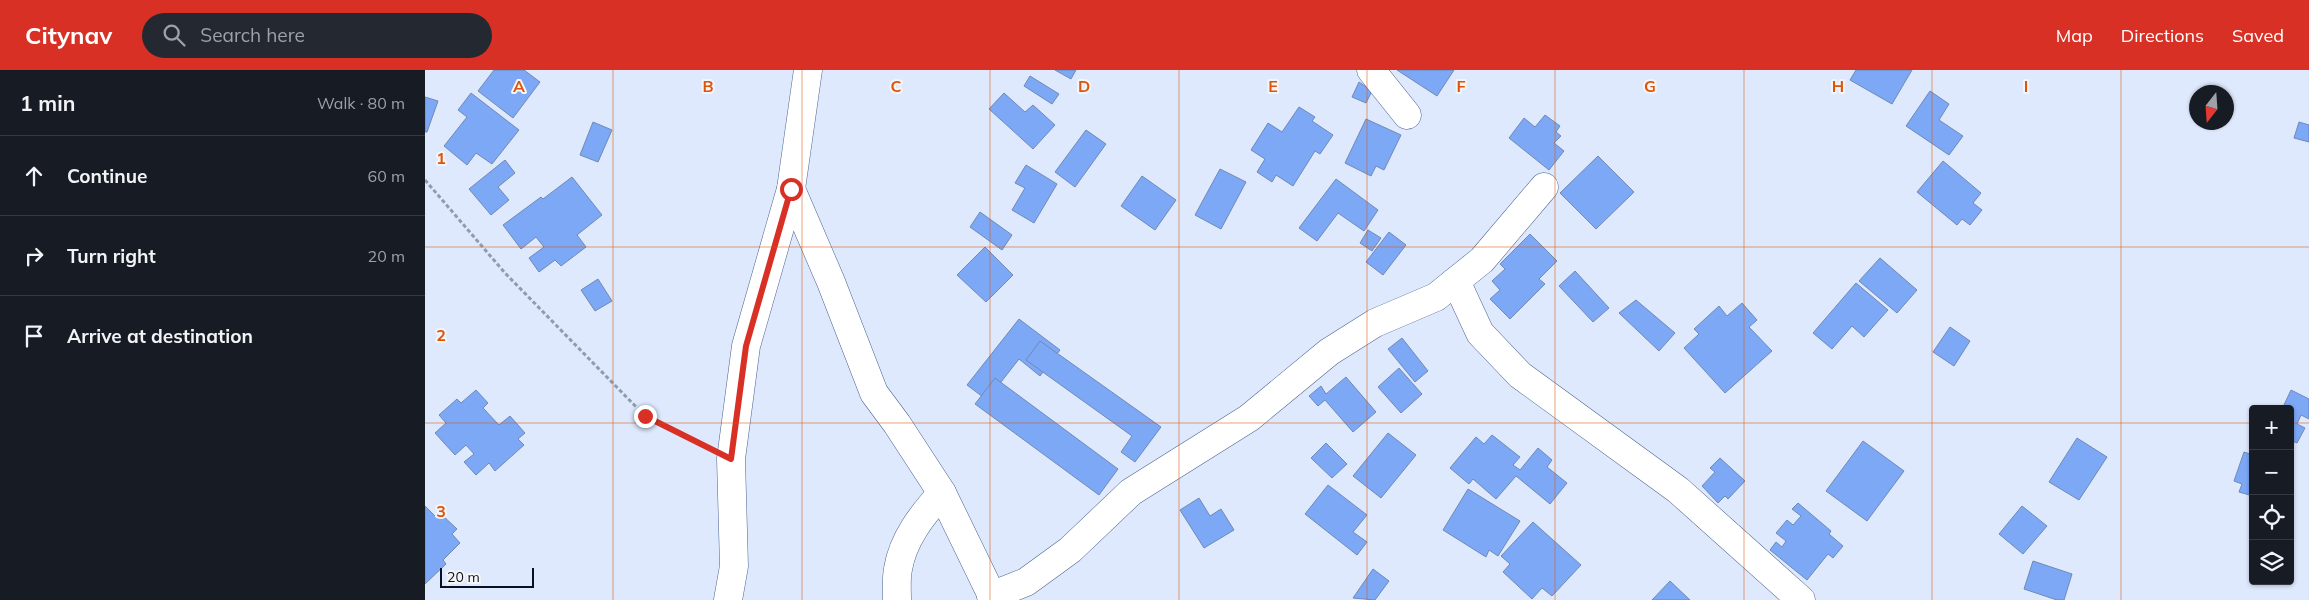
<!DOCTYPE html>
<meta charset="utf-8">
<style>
body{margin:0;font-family:Mulish,sans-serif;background:#242831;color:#f1f3f6}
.controls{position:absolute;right:15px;bottom:15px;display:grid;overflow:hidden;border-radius:5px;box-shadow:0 1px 4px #0004}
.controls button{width:45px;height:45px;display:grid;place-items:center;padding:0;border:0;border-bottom:1px solid #363941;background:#171b24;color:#f1f3f6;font:25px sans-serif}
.compass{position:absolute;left:1764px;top:15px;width:45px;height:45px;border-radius:50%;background:#171b24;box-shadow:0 1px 4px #0004;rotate:197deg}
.scale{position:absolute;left:15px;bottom:12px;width:94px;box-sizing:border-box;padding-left:5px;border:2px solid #081122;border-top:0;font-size:14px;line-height:18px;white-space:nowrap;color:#081122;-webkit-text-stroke:4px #f5f5f5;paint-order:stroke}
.stop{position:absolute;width:15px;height:15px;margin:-11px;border:4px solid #d93025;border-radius:50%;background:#fff}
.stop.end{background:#d93025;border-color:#fff;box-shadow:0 1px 5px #0008}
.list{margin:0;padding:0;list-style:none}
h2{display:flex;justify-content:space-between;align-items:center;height:65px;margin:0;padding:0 20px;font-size:21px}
h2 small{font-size:16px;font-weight:400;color:#9ea1a6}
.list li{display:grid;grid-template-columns:32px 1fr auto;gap:15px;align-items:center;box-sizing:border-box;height:80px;padding:0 20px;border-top:1px solid #363941}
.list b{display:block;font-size:19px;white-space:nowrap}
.list em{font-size:16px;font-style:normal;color:#9ea1a6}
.icon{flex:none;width:28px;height:28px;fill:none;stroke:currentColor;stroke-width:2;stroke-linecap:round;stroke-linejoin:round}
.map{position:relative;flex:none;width:1884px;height:530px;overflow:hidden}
header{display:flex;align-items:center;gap:30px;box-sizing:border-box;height:70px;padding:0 25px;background:#d93025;color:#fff}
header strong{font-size:24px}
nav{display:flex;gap:28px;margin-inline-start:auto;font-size:18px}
.search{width:350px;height:45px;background:#242831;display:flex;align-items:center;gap:12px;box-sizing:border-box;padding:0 18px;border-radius:28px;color:#9ea1a6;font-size:19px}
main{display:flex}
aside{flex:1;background:#171b24}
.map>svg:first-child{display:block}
.building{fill:#7da8f6;stroke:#7089b6}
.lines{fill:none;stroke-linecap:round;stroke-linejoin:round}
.minor-casing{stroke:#4d648f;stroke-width:29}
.path{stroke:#909bad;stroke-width:3;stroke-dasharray:4 2.5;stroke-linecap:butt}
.minor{stroke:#fff;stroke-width:28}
.route{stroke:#d93025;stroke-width:6}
.grid{fill:none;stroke:#dd550d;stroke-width:1;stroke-opacity:0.55}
.grid-label{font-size:16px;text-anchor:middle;font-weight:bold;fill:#dd550d;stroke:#f5f5f5;stroke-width:4;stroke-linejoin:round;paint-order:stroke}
</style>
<header>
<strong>Citynav</strong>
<div class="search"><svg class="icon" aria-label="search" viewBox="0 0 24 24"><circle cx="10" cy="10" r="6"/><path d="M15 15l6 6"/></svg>Search here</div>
<nav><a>Map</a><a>Directions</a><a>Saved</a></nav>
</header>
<main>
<aside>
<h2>1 min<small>Walk · 80 m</small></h2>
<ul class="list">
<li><svg class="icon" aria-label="ahead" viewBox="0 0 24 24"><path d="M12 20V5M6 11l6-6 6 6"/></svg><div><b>Continue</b></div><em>60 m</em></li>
<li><svg class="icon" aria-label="right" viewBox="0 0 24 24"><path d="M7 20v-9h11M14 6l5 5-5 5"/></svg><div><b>Turn right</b></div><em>20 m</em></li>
<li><svg class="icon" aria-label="arrive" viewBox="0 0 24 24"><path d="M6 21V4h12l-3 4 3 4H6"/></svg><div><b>Arrive at destination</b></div></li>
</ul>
</aside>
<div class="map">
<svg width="1884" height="530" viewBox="0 0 1884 530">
<rect width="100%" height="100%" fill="#dee9fd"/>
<g class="building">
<path d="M69 0H99L115 12 88 48 53 21Z"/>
<path d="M630 0H651L646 9Z"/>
<path d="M972 0H1029L1012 26Z"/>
<path d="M1431 0H1487L1467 34 1425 10Z"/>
<path d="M605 6 634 24 627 34 599 16Z"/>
<path d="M934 12 947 21 941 33 927 27Z"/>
<path d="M1505 21 1524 34 1514 50 1538 66 1524 85 1481 56Z"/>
<path d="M46 23 94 60 67 94 51 83 42 95 19 76 42 47 33 40Z"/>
<path d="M579 23 600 42 608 35 630 55 608 79 564 39Z"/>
<path d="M0 27 13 31 2 62H0Z"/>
<path d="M874 37 890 47 887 51 908 65 895 84 890 81 868 116 851 105 847 112 832 102 840 89 826 80 843 53 857 62Z"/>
<path d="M1120 45 1135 56 1131 62 1136 66 1129 73 1139 81 1124 100 1084 68 1099 48 1110 57Z"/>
<path d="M941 49 976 65 959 100 951 96 946 106 920 93Z"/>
<path d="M168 52 187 60 173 92 155 85Z"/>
<path d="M1874 52 1884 55V72L1869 68Z"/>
<path d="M661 60 681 74 650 117 630 102Z"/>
<path d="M1173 86 1209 122 1171 159 1135 123Z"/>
<path d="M80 90 90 103 73 117 84 130 66 145 44 119Z"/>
<path d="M1518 91 1556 123 1548 133 1557 140 1545 155 1537 149 1532 155 1492 122Z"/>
<path d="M601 95 632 114 609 153 587 140 600 118 590 113Z"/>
<path d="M795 99 821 112 796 159 770 145Z"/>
<path d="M717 106 751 130 730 160 696 136Z"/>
<path d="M147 107 177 145 152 165 161 177 136 196 130 190 114 202 104 188 119 177 111 167 96 179 78 155 116 127 118 129Z"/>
<path d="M911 109 953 140 939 161 913 143 892 171 874 158Z"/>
<path d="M555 142 587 165 577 180 545 157Z"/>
<path d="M943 160 956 168 947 181 935 173Z"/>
<path d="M964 162 981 175 958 205 941 192Z"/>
<path d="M1105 164 1132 191 1114 209 1120 214 1085 249 1065 229 1075 220 1067 211 1080 199 1075 194Z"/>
<path d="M560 177 588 205 561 232 532 205Z"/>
<path d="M1455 188 1492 220 1472 243 1434 211Z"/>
<path d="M1150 201 1184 238 1168 252 1134 216Z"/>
<path d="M173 209 187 231 170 241 156 220Z"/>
<path d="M1431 213 1463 240 1439 267 1427 256 1407 279 1388 263Z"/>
<path d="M1211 230 1250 263 1234 281 1194 243Z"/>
<path d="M1317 233 1332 250 1324 257 1347 281 1300 323 1259 278 1274 264 1269 259 1294 236 1302 246Z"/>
<path d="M594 249 635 280 615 306 594 289 562 330 542 315Z"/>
<path d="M1525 257 1545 271 1529 296 1508 282Z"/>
<path d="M977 268 1003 301 990 312 963 279Z"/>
<path d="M615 271 736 357 710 392 696 382 707 366 601 290Z"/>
<path d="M974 298 997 324 976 343 953 317Z"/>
<path d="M921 307 951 342 928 362 900 330 893 336 884 326 896 316 901 324Z"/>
<path d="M570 308 693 399 674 425 550 334Z"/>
<path d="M51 320 63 333 58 338 74 355 85 346 100 363 93 369 99 375 70 401 64 393 51 405 39 392 49 384 41 375 30 385 10 363 21 353 14 345 32 329 36 333Z"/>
<path d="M1866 320 1884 329V349L1876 345 1872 354 1880 358 1872 373 1865 370 1867 341 1865 339 1858 337Z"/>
<path d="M963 363 991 385 956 428 928 406Z"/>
<path d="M1067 365 1095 387 1088 395 1095 400 1113 378 1127 390 1122 397 1142 413 1125 434 1091 406 1071 429 1048 409 1044 414 1025 398 1051 367 1059 374Z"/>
<path d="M1652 368 1682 387 1654 430 1624 412Z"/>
<path d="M1438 371 1479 401 1442 451 1401 421Z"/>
<path d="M901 373 922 394 907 408 886 388Z"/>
<path d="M1819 382 1828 385V426L1814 422 1817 414 1809 411Z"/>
<path d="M1295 388 1320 411 1303 429 1300 426 1293 433 1277 416 1290 402 1285 398Z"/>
<path d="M903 415 942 445 928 462 942 472 932 485 880 444Z"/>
<path d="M1043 419 1095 451 1073 486 1064 480 1061 487 1018 460Z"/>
<path d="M774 428 785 446 796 439 809 460 779 478 755 440Z"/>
<path d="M1373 433 1406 461 1404 464 1418 476 1408 488 1403 484 1382 510 1345 480 1351 472 1357 477 1361 471 1351 463 1362 450 1368 455 1376 446 1367 439Z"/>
<path d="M0 436 11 447 15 443 32 459 27 464 35 473 18 490 21 494 0 514Z"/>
<path d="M1597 436 1622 456 1598 484 1574 464Z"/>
<path d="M1108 452 1156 495 1127 526 1117 518 1107 529 1078 502 1085 494 1076 486Z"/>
<path d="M1608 491 1647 504 1639 530H1632L1599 519Z"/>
<path d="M948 499 964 511 950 530 928 528Z"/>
<path d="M1245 511 1265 530H1227Z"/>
</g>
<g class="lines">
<g class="minor-casing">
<g id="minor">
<path d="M946 0 982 45"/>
<path d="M366 119 406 212 449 323 472 354 517 423 569 530"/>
<path d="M1031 211 1055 263 1095 305 1253 420 1376 530"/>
<path d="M566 526 601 512 645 480 706 422 824 348 904 282 950 253 1011 227 1057 190 1119 117"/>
<path d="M303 530 309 496 306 389 321 276 366 119 383 0"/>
<path d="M472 530C472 520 471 509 473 499 478 469 497 445 517 423"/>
</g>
</g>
<path class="path" d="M0 110 80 203 220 346 279 375"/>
<use href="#minor" class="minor"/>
</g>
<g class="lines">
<path class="route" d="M220 346 306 389 321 276 366 119"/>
</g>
<path class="grid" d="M188 0V530M377 0V530M565 0V530M754 0V530M942 0V530M1130 0V530M1319 0V530M1507 0V530M1696 0V530M0 177H1884M0 353H1828M1865 353H1884"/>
<g class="grid-label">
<text x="94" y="22">A</text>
<text x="283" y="22">B</text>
<text x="471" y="22">C</text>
<text x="659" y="22">D</text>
<text x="848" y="22">E</text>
<text x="1036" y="22">F</text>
<text x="1225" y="22">G</text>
<text x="1413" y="22">H</text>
<text x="1601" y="22">I</text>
<text x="16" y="94">1</text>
<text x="16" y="271">2</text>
<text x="16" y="447">3</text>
</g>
</svg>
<div class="controls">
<button>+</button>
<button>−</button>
<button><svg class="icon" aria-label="locate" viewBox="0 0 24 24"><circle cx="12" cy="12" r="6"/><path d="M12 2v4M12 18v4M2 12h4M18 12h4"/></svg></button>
<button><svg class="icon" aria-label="layers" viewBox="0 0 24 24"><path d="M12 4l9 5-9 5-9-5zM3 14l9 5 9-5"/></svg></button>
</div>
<svg class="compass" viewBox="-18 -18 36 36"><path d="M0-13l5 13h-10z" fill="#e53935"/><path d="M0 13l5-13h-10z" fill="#9ea1a6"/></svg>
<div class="scale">20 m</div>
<div class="stop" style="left:366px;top:119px"></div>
<div class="stop end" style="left:220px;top:346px"></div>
</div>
</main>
